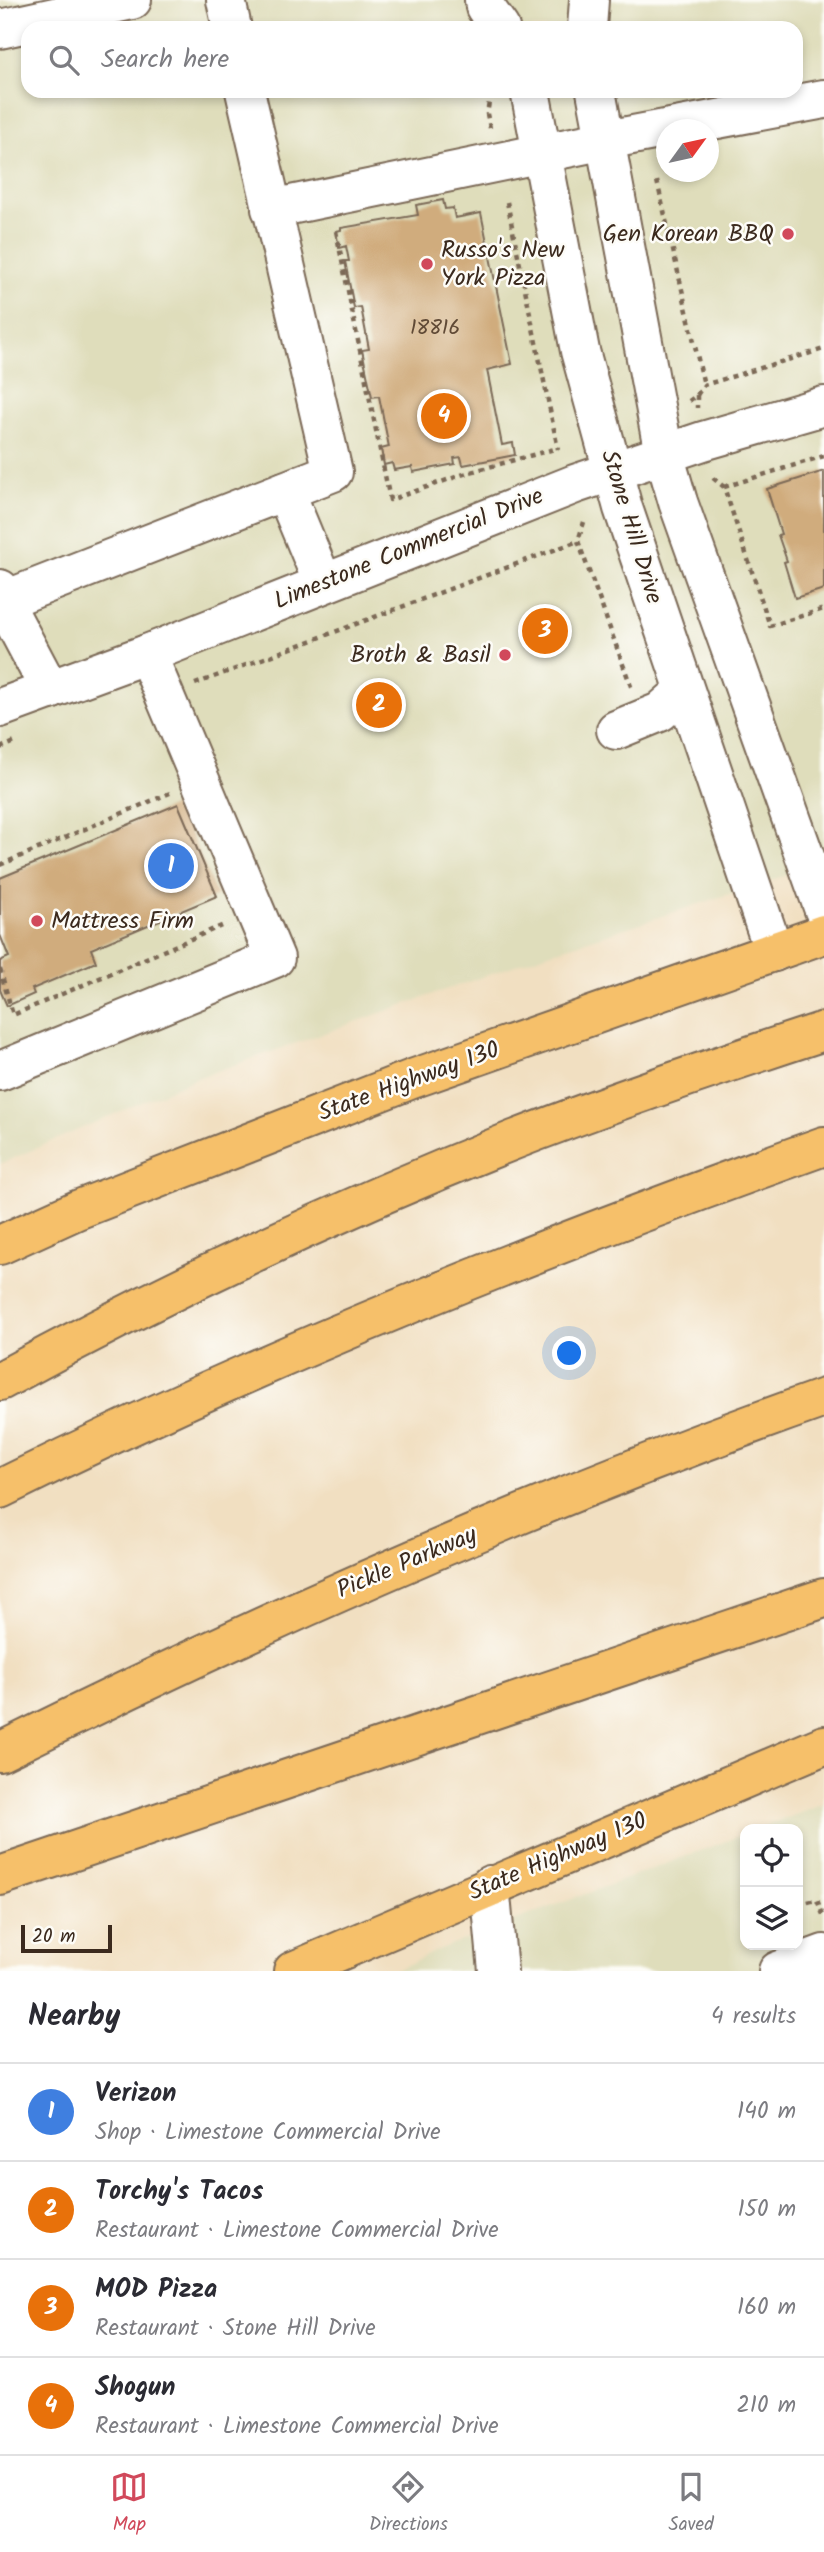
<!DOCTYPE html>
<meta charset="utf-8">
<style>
body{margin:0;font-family:Kalam,sans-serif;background:#f7f7f7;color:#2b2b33}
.controls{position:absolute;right:21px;bottom:21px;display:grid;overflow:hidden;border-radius:14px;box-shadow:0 4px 10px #0003}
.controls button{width:63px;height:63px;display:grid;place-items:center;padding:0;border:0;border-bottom:2px solid #e1e1e2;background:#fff;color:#2b2b33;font:35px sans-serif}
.compass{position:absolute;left:656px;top:119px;width:63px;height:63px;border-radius:50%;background:#fff;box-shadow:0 4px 10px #0003;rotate:57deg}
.scale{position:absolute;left:21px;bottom:18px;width:91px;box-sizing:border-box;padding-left:7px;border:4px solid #3b2a1e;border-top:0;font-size:19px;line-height:24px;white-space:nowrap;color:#3b2a1e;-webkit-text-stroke:5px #fdfcf7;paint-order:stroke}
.you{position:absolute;left:570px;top:1354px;width:24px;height:24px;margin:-18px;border:5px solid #fff;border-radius:50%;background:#1a73e8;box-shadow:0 0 0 10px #1a73e833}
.badge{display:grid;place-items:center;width:46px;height:46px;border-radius:50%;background:#d1495b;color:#fff;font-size:23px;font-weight:700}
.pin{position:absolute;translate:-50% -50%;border:4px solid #fff;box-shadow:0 2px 7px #0006}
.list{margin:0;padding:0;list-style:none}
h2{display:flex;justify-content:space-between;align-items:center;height:91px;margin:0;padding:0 28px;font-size:30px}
h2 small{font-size:23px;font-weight:400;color:#7c7c81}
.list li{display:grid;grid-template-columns:46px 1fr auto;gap:21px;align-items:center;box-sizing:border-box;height:98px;padding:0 28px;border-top:2px solid #e1e1e2}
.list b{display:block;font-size:26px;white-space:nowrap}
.list p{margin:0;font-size:23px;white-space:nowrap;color:#7c7c81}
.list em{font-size:23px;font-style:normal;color:#7c7c81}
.icon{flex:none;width:38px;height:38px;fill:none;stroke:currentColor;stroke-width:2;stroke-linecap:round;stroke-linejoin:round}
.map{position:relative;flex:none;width:824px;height:1971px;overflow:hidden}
.search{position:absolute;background:#fff;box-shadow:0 4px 10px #0003;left:21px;right:21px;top:21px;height:77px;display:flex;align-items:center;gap:18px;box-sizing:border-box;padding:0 24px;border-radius:21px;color:#7c7c81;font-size:26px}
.sheet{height:483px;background:#fff}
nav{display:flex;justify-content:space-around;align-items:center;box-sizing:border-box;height:98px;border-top:2px solid #e1e1e2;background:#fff;font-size:19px;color:#7c7c81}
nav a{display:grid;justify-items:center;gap:4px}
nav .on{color:#d1495b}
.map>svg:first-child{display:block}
.built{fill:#dfddbb;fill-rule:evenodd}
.building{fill:#d0ac7d}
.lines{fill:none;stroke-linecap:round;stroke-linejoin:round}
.minor-casing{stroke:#7b6957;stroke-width:42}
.major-casing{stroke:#7b6957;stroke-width:42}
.highway-casing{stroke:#7b6957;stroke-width:42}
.path{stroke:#7b6957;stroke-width:4.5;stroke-dasharray:5 5;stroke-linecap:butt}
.minor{stroke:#fff;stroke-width:38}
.major{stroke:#f6c06b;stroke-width:38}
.highway{stroke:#f6c06b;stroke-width:38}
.poi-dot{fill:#d1495b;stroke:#fdfcf7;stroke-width:2.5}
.labels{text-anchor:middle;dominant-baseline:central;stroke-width:5;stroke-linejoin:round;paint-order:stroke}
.number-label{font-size:21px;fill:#604a36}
.poi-label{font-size:24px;fill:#3b2a1e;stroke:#fdfcf7;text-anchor:end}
.street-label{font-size:24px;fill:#3b2a1e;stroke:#fdfcf7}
</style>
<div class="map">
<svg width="824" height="1971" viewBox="0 0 824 1971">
<rect width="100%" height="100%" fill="#fdfcf7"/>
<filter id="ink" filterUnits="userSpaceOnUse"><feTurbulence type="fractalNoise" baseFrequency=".0143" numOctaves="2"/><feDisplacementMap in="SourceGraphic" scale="14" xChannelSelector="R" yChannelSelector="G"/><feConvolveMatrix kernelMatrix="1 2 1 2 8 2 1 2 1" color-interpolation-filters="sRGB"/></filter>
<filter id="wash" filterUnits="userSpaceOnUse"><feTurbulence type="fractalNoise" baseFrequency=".00686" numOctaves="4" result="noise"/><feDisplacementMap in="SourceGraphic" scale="28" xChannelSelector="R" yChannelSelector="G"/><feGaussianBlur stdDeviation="1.57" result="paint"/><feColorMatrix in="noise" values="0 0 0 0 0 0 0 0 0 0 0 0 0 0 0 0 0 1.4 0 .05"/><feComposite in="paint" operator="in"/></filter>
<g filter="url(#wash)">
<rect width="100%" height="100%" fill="#f1dfc1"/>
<g class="built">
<path d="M0 0H824V863L555 951 192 1080 0 1164ZM28 28H796V91H28ZM666 130H708V172H666Z"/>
<path d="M824 1804V1971H394L442 1948 745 1834V1945H798V1829H758Z"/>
</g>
<g id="blocks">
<g class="building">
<path d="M443 200 445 209 453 208 455 218 481 213 512 364 487 370 502 445 513 443 515 455 463 465 461 457 454 458 455 464 413 472 412 467 394 470 392 463 384 465 381 449 389 447 379 396 372 397 362 350 369 349 361 307 354 308 345 261H349L346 246 339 248 336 231 341 230V228L418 215 416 205Z"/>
<path d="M824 471V589L795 598 784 562 787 561 778 535 781 534 767 489Z"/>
<path d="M178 804 217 896 91 949 96 962 32 989 34 994 7 1006 0 990V961L9 957 0 935V878Z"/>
</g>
</g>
</g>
<g filter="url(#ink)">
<use href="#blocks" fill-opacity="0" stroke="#7b6957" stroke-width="2"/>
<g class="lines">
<g class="minor-casing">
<g id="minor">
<path d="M226 0 232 28"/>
<path d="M484 0 485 7 500 28"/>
<path d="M587 28 589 0"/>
<path d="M0 29 132 0"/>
<path d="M530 91 580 351 623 508 774 952"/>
<path d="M596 91 664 454 678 502 824 910"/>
<path d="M271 209 606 140 824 99"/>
<path d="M285 491 323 583"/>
<path d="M0 589 3 601 50 690"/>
<path d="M0 602 333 472 245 91"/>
<path d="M0 708 147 654 575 484 703 441 824 406"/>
<path d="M616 730 660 712 684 691"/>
<path d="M0 1071 275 958 147 654"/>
<path d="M490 1885 498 1971"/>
<path d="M778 1971 824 1954"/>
</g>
</g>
<g class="major-casing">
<g id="major">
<path d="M0 1245 77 1210 412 1079 824 934"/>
<path d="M293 1971 824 1745"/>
</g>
</g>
<g class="highway-casing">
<g id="highway">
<path d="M0 1381C165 1291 338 1210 514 1140 616 1100 720 1065 824 1031"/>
<path d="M0 1489C267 1356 544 1246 824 1146"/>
<path d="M0 1752C268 1619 542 1497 824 1398"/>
<path d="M0 1876 824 1598"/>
</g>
</g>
<g class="path">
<path d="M490 128 487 114 491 91"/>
<path d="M657 181 704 385"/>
<path d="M507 202 558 449"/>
<path d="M336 231 390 500 467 473 558 448"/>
<path d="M697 395 704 385 824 349"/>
<path d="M689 401 697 395V408"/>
<path d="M713 478 724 487 770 626 824 609"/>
<path d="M724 487 824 456"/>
<path d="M584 522 578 541 632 689"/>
<path d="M195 684 578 541"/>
<path d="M0 748 15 742"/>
<path d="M0 865 170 793"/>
<path d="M0 969 13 1015 226 924"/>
<path d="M798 1904 817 1900 824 1917"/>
</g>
<use href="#minor" class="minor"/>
<use href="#major" class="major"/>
<use href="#highway" class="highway"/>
</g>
</g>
<g class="poi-dot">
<circle cx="788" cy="234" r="7"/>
<circle cx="427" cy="264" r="7"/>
<circle cx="505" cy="655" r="7"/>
<circle cx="37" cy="921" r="7"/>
</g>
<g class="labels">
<g class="number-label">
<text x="435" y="328">18816</text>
</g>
<g class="poi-label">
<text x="774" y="234">Gen Korean BBQ</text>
<text x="441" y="250" text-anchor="start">Russo's New<tspan x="441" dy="28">York Pizza</tspan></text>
<text x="491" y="655">Broth &amp; Basil</text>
<text x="51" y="921" text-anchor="start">Mattress Firm</text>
</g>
<g class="street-label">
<text transform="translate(631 527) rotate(73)">Stone Hill Drive</text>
<text transform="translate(409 549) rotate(-22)">Limestone Commercial Drive</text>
<text transform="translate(409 1082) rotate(-20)">State Highway 130</text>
<text transform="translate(407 1563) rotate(-23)">Pickle Parkway</text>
<text transform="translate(558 1857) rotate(-23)">State Highway 130</text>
</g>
</g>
</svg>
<div class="controls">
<button><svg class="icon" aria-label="locate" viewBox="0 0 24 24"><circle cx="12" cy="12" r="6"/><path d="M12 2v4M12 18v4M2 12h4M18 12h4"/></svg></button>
<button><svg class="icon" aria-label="layers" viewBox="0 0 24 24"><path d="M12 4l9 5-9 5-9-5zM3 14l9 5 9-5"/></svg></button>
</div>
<svg class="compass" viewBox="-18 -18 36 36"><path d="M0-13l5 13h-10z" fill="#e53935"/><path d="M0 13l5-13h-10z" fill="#7c7c81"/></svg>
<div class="scale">20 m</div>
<div class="you"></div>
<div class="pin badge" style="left:171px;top:866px;background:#3f7fe0">1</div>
<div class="pin badge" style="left:379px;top:705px;background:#e8710a">2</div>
<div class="pin badge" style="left:545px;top:631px;background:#e8710a">3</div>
<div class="pin badge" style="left:444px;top:416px;background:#e8710a">4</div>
<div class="search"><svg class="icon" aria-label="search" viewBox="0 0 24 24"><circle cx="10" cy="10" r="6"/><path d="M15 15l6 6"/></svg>Search here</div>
</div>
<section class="sheet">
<h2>Nearby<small>4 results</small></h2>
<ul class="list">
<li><span class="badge" style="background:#3f7fe0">1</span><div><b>Verizon</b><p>Shop · Limestone Commercial Drive</p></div><em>140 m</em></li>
<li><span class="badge" style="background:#e8710a">2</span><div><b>Torchy's Tacos</b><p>Restaurant · Limestone Commercial Drive</p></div><em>150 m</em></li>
<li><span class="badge" style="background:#e8710a">3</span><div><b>MOD Pizza</b><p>Restaurant · Stone Hill Drive</p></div><em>160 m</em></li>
<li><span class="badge" style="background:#e8710a">4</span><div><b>Shogun</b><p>Restaurant · Limestone Commercial Drive</p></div><em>210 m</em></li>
</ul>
</section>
<nav>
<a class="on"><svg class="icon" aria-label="map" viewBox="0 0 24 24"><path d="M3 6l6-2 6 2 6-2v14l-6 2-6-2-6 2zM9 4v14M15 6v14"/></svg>Map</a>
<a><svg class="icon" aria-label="directions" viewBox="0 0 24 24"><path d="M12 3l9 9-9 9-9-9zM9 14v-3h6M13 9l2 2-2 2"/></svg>Directions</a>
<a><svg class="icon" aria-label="saved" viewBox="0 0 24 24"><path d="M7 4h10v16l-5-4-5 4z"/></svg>Saved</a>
</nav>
